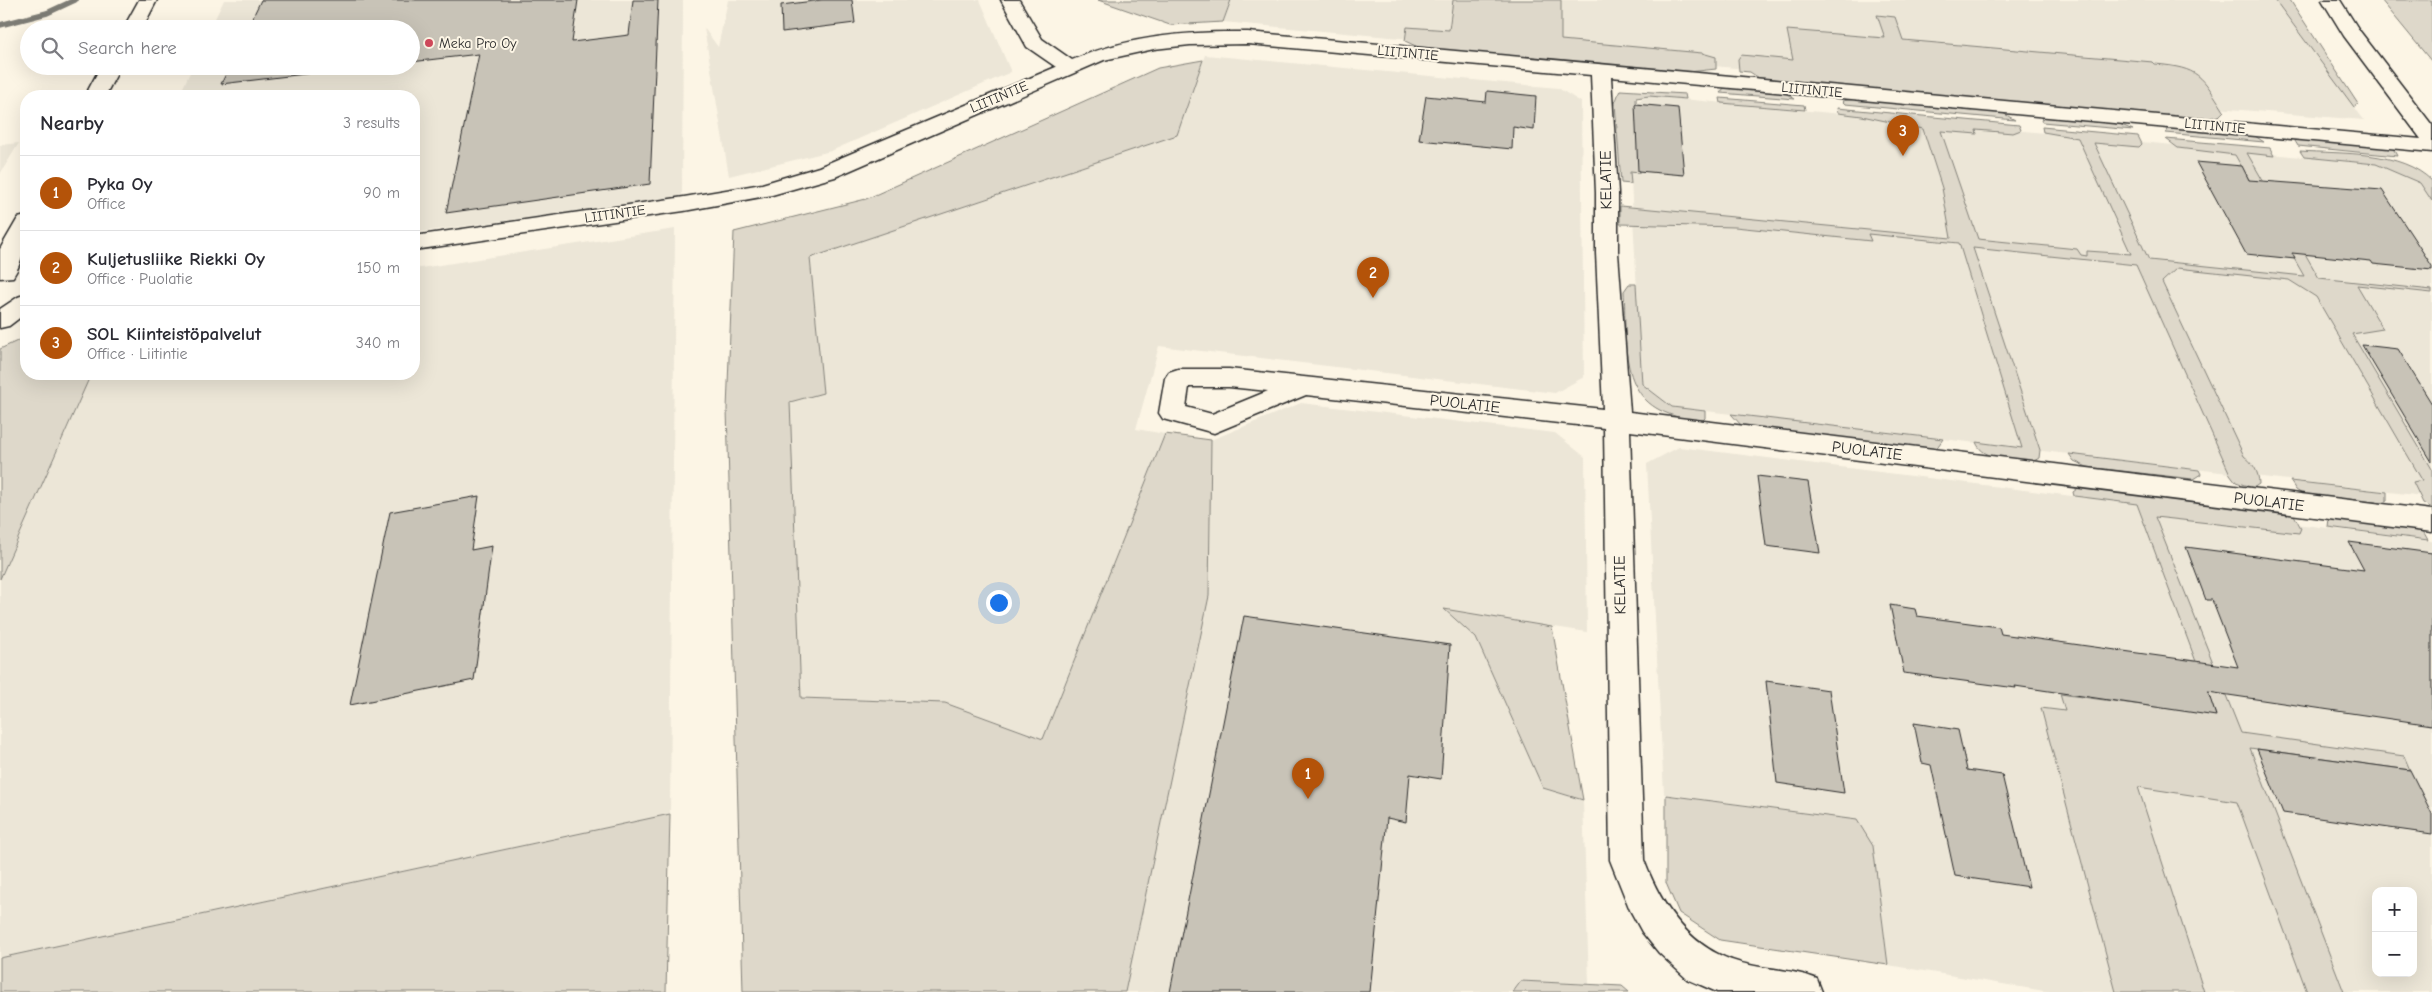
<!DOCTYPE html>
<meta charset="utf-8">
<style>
body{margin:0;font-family:"Comic Neue",sans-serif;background:#f7f7f7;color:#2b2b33}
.controls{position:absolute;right:15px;bottom:15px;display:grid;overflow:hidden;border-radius:10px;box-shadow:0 5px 20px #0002}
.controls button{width:45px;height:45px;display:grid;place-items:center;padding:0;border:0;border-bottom:1px solid #e1e1e2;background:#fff;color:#2b2b33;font:25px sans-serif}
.you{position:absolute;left:998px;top:602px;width:18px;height:18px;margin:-12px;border:4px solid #fff;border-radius:50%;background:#1a73e8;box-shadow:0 0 0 8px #1a73e833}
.badge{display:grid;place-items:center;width:32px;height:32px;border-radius:50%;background:#b45309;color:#fff;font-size:16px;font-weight:700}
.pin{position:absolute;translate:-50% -41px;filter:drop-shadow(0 1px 2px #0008)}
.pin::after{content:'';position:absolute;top:26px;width:18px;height:15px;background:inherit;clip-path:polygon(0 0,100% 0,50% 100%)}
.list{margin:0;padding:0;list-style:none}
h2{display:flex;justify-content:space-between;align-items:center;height:65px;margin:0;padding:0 20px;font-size:21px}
h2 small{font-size:16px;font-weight:400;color:#7c7c81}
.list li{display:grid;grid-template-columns:32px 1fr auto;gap:15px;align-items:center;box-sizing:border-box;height:75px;padding:0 20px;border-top:1px solid #e1e1e2}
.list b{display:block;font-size:19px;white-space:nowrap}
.list p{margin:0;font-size:16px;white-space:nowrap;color:#7c7c81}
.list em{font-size:16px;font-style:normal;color:#7c7c81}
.icon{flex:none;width:28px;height:28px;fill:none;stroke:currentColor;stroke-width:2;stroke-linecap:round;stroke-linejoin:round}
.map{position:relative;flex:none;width:2432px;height:992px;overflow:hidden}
.search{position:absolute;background:#fff;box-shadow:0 5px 20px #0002;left:20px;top:20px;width:400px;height:55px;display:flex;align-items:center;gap:12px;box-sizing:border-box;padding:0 18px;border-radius:28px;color:#7c7c81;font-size:19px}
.panel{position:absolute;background:#fff;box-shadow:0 5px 20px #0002;left:20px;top:90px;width:400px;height:290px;border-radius:20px}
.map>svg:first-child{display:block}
.built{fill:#ece6d7;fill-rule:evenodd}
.green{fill:#ded8ca;stroke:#84827a}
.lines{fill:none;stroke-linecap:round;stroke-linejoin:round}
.stream{stroke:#7d7b74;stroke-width:5.5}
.building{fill:#c8c3b7;stroke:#2b2b2b}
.minor-casing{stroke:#2b2b2b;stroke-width:3}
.minor{fill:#fcf5e5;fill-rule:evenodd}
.poi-dot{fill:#d1495b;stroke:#fcf5e5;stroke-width:2}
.labels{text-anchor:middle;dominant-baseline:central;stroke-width:4;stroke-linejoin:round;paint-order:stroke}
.far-poi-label{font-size:14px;fill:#2b2b2b;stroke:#fcf5e5;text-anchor:start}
.far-street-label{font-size:14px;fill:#2b2b2b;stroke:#fcf5e5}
.street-label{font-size:16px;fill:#2b2b2b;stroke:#fcf5e5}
</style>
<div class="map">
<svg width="2432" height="992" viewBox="0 0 2432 992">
<rect width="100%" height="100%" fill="#fcf5e5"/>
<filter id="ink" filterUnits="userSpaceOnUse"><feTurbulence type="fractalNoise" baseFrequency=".02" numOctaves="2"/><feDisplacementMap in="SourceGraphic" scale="10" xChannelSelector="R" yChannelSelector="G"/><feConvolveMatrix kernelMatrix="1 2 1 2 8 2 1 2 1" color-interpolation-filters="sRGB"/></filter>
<g filter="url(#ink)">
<g class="built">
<path d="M224 0H683L682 197 414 233V96H179L193 66H411V29H210Z"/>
<path d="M728 0H980L1011 72 831 151 729 176 704 28 718 47Z"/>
<path d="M1231 0H2275L2364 120 1837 77 1223 22Z"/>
<path d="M1205 55 1558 88 1581 102 1584 377 1555 393 1159 346 1136 429 1165 434 1043 739 945 703 801 698 790 402 823 393 810 258 1177 135ZM1487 91 1536 97 1535 129 1513 127 1511 149 1420 140 1486 102Z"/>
<path d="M1649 96 2376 164 2420 183 2432 201V497L1672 407 1642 384 1627 106Z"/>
<path d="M19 143 0 174V145Z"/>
<path d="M675 229 670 814 0 958V579L91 374H414V269Z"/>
<path d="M1301 403 1555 433 1585 457 1587 632 1445 610 1476 638 1543 788 1583 800 1589 984 1521 981 1513 992H1125L1209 596 1211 440Z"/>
<path d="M1679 447 2432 541V992H2050L1888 965 1873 846 1857 820 1664 794 1647 464ZM2376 891H2413V973H2376Z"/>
</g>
<g class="green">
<path d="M1098 0H1231L1223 22 1170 25Z"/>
<path d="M1453 0H1561V40L1702 53 1716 57V69L1689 72 1420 48 1405 41 1407 27 1449 30Z"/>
<path d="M2275 0H2290L2358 104 2354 107Z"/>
<path d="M2381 0H2432V62Z"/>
<path d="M1877 15 1895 17 1903 40 2153 62 2155 64C2200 68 2201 75 2224 111L2219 116 2203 119 1759 78 1750 72 1739 71 1738 59 1741 55 1793 60 1787 30 1885 38Z"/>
<path d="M1203 60 1177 135 810 258 823 393 790 402 801 698 945 703 1043 739 1165 434 1211 440 1209 596 1125 992H743L727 409 734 232 866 199 1158 68Z"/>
<path d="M1724 88 1785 93 1795 99 1720 93Z"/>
<path d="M1620 90 1685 94 1686 99 1649 96 1636 98 1639 173 1630 172 1631 184 1621 183 1615 103Z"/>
<path d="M1720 98 1804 105 1805 110 1721 103Z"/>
<path d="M1856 99 2001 112 2015 120 1845 104 1842 101Z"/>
<path d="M1837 108 2019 125 2021 130 2013 133 1976 130 1977 134 1941 131 1978 239 2077 249 2081 255 2087 256V251L2131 254 2078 138 2043 132 2042 127 2138 136 2142 144 2139 147 2094 143 2149 260 2304 276 2235 155 2178 148 2166 139 2270 148 2274 156 2247 153 2319 278 2432 290V293L2357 285 2383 329 2352 334 2432 469V508L2423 503 2413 482 2422 480 2316 297 2289 280 2177 268 2162 282 2244 456C2253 463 2259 472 2259 484L2253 488 2236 482 2230 474 2136 265 1973 248 2040 450 2039 458 2034 461C2017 459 1983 462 1976 442L2022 448 1959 243 1868 234 1871 241 1735 227 1620 224V206L1951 238 1942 188 1923 129 1862 116 1838 113Z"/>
<path d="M2044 117 2117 123 2133 130 2042 122 2041 120Z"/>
<path d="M2169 128 2255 136 2264 142 2166 133Z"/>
<path d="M2297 139 2393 148 2397 156 2298 146 2295 141Z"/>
<path d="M2300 151C2342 154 2401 150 2432 181V201L2420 183 2376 164 2304 157Z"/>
<path d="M1629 284H1636L1642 384 1672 407 1705 411V418L1703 420C1692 422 1680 418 1669 414 1617 396 1627 337 1624 291Z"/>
<path d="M26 337V374H91L0 579V349Z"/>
<path d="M1731 414 1943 439 1936 449 1742 426Z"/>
<path d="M2069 454 2199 470 2201 474 2193 479 2087 467 2074 461Z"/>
<path d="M2290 481 2387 492V501L2383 503 2302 494 2296 490Z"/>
<path d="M2081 486 2289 511 2294 515 2301 528 2299 533 2155 517 2241 733 2404 756 2410 770 2250 748 2344 992H2307L2237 802 2138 787 2204 992H2116L2041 708 2065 711 2060 694 2216 715 2137 504 2074 496 2073 492Z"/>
<path d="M2329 518 2417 528 2423 531 2428 540 2328 527Z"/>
<path d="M1444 609 1552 627 1583 800 1543 788 1476 638Z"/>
<path d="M1666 795 1857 820 1873 846 1888 965 1720 940 1679 913 1666 883Z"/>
<path d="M670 814 666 992H0V958Z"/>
<path d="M1521 981 1622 986 1629 992H1513Z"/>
</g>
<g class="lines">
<path class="stream" d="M0 25 47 13 75 0"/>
</g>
<g class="building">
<path d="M261 0H578L572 42 629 35 633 0H658L650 184 446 213 479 54 411 62V29H247Z"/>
<path d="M822 0H852L855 23 782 32 781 5Z"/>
<path d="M230 66H372L221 84Z"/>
<path d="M1487 91 1536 96 1534 130 1513 127 1512 149 1419 140 1426 96 1486 102Z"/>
<path d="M1635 104 1678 108 1684 175 1638 171Z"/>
<path d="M2196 162 2242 166 2249 180 2382 190 2432 266V270L2373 264 2371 261 2292 253 2295 259 2246 254Z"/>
<path d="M2362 345 2398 349 2432 404V462Z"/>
<path d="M1757 476 1808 482 1820 553 1766 546Z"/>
<path d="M479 496 471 550 492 546 474 680 350 705 390 512Z"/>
<path d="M2349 542 2432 553V725L2208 692 2216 716 2015 686 2016 688 1904 673 1890 605 1915 609 1917 616 1999 627 2001 634 2238 667 2212 600H2206L2186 547 2364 570Z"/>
<path d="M1244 616 1450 645 1441 779 1410 774 1406 822 1387 818 1370 992H1170Z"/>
<path d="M1766 681 1829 690 1844 793 1777 783Z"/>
<path d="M1914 723 1958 730 1967 770 2002 775 2029 887 1955 876 1931 765 1922 763Z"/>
<path d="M2257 749 2410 770 2432 814V834L2283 813Z"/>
</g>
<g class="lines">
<g class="minor-casing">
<g id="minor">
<path d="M139 0H157L142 29H123Z"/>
<path d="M1001 0H1019L1042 39 1072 60C1127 36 1188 31 1248 32L2421 139 2344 36 2322 0H2340L2359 30 2432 125V152L1611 77 1618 193V253L1630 412 2432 510V532L1630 431 1644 860C1663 911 1694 954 1750 965 1772 970 1796 970 1817 979L1822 992H1717L1687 979 1659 953 1642 932 1630 910 1610 860 1604 428 1306 395 1214 433 1163 419 1159 413 1165 378 1169 372 1178 369H1229L1603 409 1596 253V193L1591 75 1248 44 1190 45 1154 49 1104 60 835 177 772 195 684 211 414 250V236L684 197 762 184 819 167 1056 67 1027 47ZM1189 387H1229L1268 391 1212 414 1186 407Z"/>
<path d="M101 66H121L105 96H85Z"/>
<path d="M26 216C27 236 24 260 13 277L0 278V249L18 218Z"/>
<path d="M26 294V313L9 326 0 328V309L18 297Z"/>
</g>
</g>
<use href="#minor" class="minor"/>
</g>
</g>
<circle class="poi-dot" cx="429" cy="43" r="5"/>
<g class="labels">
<g class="far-poi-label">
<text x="439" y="43">Meka Pro Oy</text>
</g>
<g class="far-street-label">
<text transform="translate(1408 53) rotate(5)">LIITINTIE</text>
<text transform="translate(1812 90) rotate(5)">LIITINTIE</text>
<text transform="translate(999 97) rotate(-23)">LIITINTIE</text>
<text transform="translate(2215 126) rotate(5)">LIITINTIE</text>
<text transform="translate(615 214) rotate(-8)">LIITINTIE</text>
</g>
<g class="street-label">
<text transform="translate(1606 180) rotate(-91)">KELATIE</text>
<text transform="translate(1465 404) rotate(6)">PUOLATIE</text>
<text transform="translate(1867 451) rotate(7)">PUOLATIE</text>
<text transform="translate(2269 502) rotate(7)">PUOLATIE</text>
<text transform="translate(1620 585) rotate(-91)">KELATIE</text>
</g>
</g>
</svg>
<div class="controls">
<button>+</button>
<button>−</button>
</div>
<div class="you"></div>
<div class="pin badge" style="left:1308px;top:799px">1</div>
<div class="pin badge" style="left:1373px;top:298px">2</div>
<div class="pin badge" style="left:1903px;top:156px">3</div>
<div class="search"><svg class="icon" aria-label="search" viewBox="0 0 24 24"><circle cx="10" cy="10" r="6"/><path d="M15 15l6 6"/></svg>Search here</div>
<section class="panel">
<h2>Nearby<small>3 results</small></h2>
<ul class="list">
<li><span class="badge">1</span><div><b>Pyka Oy</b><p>Office</p></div><em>90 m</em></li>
<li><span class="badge">2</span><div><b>Kuljetusliike Riekki Oy</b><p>Office · Puolatie</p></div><em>150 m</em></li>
<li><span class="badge">3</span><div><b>SOL Kiinteistöpalvelut</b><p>Office · Liitintie</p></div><em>340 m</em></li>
</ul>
</section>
</div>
